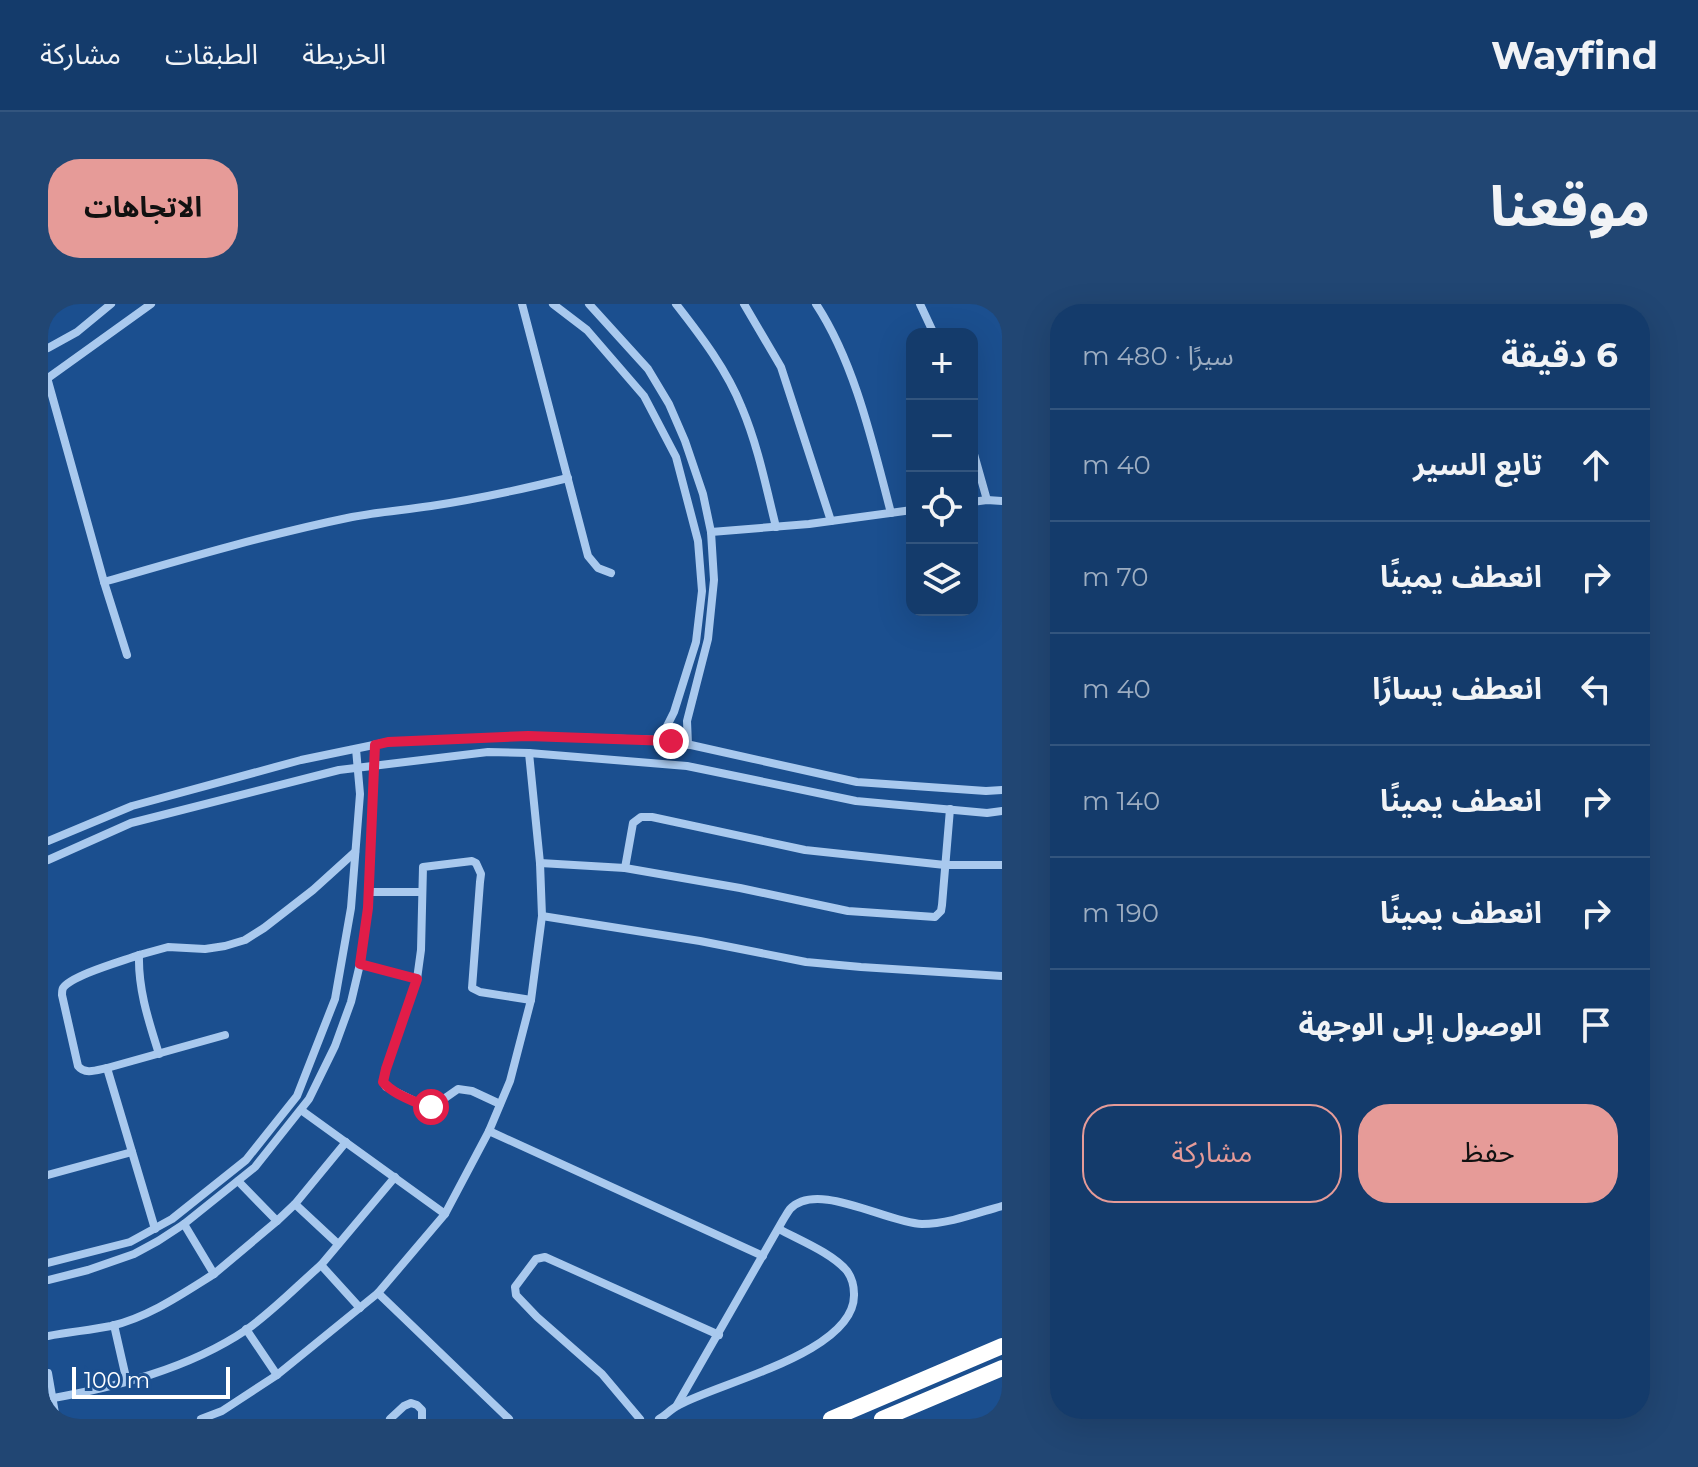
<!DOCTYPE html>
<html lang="ar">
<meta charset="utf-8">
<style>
body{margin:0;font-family:Montserrat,"Noto Sans Arabic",sans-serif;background:#214673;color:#f1f3f6;direction:rtl}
.controls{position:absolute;right:24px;top:24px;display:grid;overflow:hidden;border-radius:16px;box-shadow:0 8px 32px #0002}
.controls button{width:72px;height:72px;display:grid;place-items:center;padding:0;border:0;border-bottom:2px solid #33557e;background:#143b6b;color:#f1f3f6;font:40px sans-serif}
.scale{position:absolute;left:24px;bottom:20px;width:158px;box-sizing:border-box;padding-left:8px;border:4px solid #fff;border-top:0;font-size:22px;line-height:28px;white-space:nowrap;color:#fff;-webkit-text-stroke:6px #1b4f8f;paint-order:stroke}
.stop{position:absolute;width:24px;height:24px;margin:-18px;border:6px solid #e11d48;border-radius:50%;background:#fff}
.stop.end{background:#e11d48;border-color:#fff;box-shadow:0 2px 8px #0008}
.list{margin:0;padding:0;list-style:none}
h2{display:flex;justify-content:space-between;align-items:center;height:104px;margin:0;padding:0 32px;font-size:34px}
h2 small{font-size:26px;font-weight:400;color:#9dadc1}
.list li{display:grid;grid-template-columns:52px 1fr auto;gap:24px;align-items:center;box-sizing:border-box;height:112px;padding:0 32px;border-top:2px solid #33557e}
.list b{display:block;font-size:30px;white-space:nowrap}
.list em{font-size:26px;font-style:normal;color:#9dadc1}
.actions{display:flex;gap:16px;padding:24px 32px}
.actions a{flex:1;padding:18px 0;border:2px solid #e69b98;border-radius:32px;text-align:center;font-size:28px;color:#e69b98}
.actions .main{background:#e69b98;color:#111}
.icon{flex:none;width:44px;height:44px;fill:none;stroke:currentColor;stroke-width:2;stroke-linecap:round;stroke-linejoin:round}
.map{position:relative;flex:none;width:954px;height:1115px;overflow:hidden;direction:ltr;border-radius:32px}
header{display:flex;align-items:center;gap:48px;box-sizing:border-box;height:112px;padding:0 40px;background:#143b6b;border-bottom:2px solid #33557e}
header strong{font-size:38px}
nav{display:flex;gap:44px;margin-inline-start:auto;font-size:28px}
.intro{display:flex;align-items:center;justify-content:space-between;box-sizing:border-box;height:192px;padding:0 48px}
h1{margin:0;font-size:56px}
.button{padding:20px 36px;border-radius:32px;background:#e69b98;color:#111;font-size:28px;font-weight:700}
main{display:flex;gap:48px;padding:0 48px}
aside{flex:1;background:#143b6b;border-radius:32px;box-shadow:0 8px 32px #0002}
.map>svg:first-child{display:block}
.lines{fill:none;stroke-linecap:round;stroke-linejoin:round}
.street{stroke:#a9c9ee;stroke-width:8}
.highway{stroke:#fff;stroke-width:16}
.route{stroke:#e11d48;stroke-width:10}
</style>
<header>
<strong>Wayfind</strong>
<nav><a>الخريطة</a><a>الطبقات</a><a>مشاركة</a></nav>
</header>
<div class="intro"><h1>موقعنا</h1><a class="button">الاتجاهات</a></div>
<main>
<aside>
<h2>6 دقيقة<small>سيرًا · 480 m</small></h2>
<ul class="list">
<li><svg class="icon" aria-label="ahead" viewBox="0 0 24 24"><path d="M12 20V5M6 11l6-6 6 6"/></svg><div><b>تابع السير</b></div><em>40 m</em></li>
<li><svg class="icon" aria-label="right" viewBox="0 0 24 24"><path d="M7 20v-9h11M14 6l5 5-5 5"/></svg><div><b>انعطف يمينًا</b></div><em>70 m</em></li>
<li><svg class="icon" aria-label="left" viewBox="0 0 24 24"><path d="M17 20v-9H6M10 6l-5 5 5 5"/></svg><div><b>انعطف يسارًا</b></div><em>40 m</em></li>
<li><svg class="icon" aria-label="right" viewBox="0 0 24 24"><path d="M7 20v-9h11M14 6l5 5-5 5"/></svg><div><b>انعطف يمينًا</b></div><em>140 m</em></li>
<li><svg class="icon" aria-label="right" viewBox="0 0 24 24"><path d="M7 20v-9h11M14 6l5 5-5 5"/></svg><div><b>انعطف يمينًا</b></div><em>190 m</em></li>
<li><svg class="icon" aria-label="arrive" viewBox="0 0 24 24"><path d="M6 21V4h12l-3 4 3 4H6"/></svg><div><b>الوصول إلى الوجهة</b></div></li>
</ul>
<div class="actions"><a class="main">حفظ</a><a>مشاركة</a></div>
</aside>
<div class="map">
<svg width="954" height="1115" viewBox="0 0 954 1115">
<rect width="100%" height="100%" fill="#1b4f8f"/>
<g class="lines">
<g class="street">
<path d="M474 0 540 252 550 264 563 269"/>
<path d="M505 0 539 26 596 92 628 153 650 237 654 287 648 338 626 408 612 436"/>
<path d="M541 0 600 65 621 100 637 137 655 190 663 228 666 276 660 335 639 417 640 441"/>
<path d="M628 0C653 32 679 66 694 104 710 142 718 183 728 223"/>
<path d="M696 0 733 63 783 217"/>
<path d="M768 0C807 59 825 141 843 209"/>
<path d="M872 0 886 30"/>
<path d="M0 44 29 28 63 0"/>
<path d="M0 74 103 0"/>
<path d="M0 77 56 278C139 254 221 230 304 213 330 208 357 206 383 202 429 195 475 185 520 174"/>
<path d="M924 143 939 196"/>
<path d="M924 198 939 196 954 197"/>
<path d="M663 228 761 220 864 206"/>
<path d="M56 278 79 351"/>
<path d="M0 537 84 502 253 456 340 438 480 432 612 436 634 439 809 478 938 487 954 486"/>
<path d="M0 556 83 519 291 466 440 448 481 449 639 462 808 497 939 509 954 507"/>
<path d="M492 559 577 564 692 584 800 607 887 613 893 607 894 601 902 505"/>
<path d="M577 564 585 519 593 513H604L757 546 897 561H954"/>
<path d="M321 588H374"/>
<path d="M494 612 652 637 758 658 813 663 954 672"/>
<path d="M312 660 369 675"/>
<path d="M111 750C101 718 90 686 91 651L120 643 157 645 177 642 197 636 216 624 265 586 307 548"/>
<path d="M59 764C49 766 37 771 30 762L14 691C14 689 14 686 15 684 24 671 75 657 91 651"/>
<path d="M452 800 424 787 410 785 390 799 379 803 338 783 335 778 338 765 369 675 373 646 375 563 424 557 428 559 433 570 432 578 424 684 432 688 483 696"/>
<path d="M253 806 397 910"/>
<path d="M441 827 715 952"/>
<path d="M0 871 84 848"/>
<path d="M190 877 229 917 247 900 298 838"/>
<path d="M247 900 290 940"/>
<path d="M107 925 59 764 177 731"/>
<path d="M0 959 82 938 124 915 198 856 249 792 287 695 303 604 312 490 308 445"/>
<path d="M166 970 229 917"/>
<path d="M0 976 40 966 86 950 110 937 136 920 207 863 261 795 287 742 303 698 312 660 320 604 327 441"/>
<path d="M330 989 461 1115"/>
<path d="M312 1004 273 961 347 873"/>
<path d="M66 1021 79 1078"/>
<path d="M198 1025 229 1071"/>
<path d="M0 1032C21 1028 43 1026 63 1022 101 1013 134 990 166 970L136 920"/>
<path d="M0 1069 8 1115"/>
<path d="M0 1095C68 1083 140 1065 198 1026 224 1008 249 982 273 961"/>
<path d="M629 1101 735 916C737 913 739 909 742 905 769 876 839 919 874 920 900 920 929 909 954 902"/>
<path d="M153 1115 174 1107 229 1071 330 989 397 910 441 827 462 777 483 696 494 612 492 559 481 449"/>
<path d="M342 1115 356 1102 363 1099 369 1101 374 1106V1115"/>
<path d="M592 1115 554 1070 489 1013 468 991 467 983 488 955 497 953 671 1031"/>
<path d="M611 1115C618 1111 624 1104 631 1101 673 1078 808 1048 806 990 806 981 804 974 799 967 784 949 751 936 731 925"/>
</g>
<g class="highway">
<path d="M783 1115 954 1042"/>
<path d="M834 1115 954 1064"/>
</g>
</g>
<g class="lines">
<path class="route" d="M383 803H379C364 796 345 790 335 778L338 765 369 675 312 660 320 604 327 441 340 438 480 432 623 437"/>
</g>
</svg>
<div class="controls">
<button>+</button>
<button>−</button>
<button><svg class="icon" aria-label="locate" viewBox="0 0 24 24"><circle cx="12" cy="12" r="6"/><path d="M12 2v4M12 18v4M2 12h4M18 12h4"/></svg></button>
<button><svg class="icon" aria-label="layers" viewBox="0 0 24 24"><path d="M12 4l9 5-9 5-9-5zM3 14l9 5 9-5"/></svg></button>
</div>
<div class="scale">100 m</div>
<div class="stop" style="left:383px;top:803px"></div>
<div class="stop end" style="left:623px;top:437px"></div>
</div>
</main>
